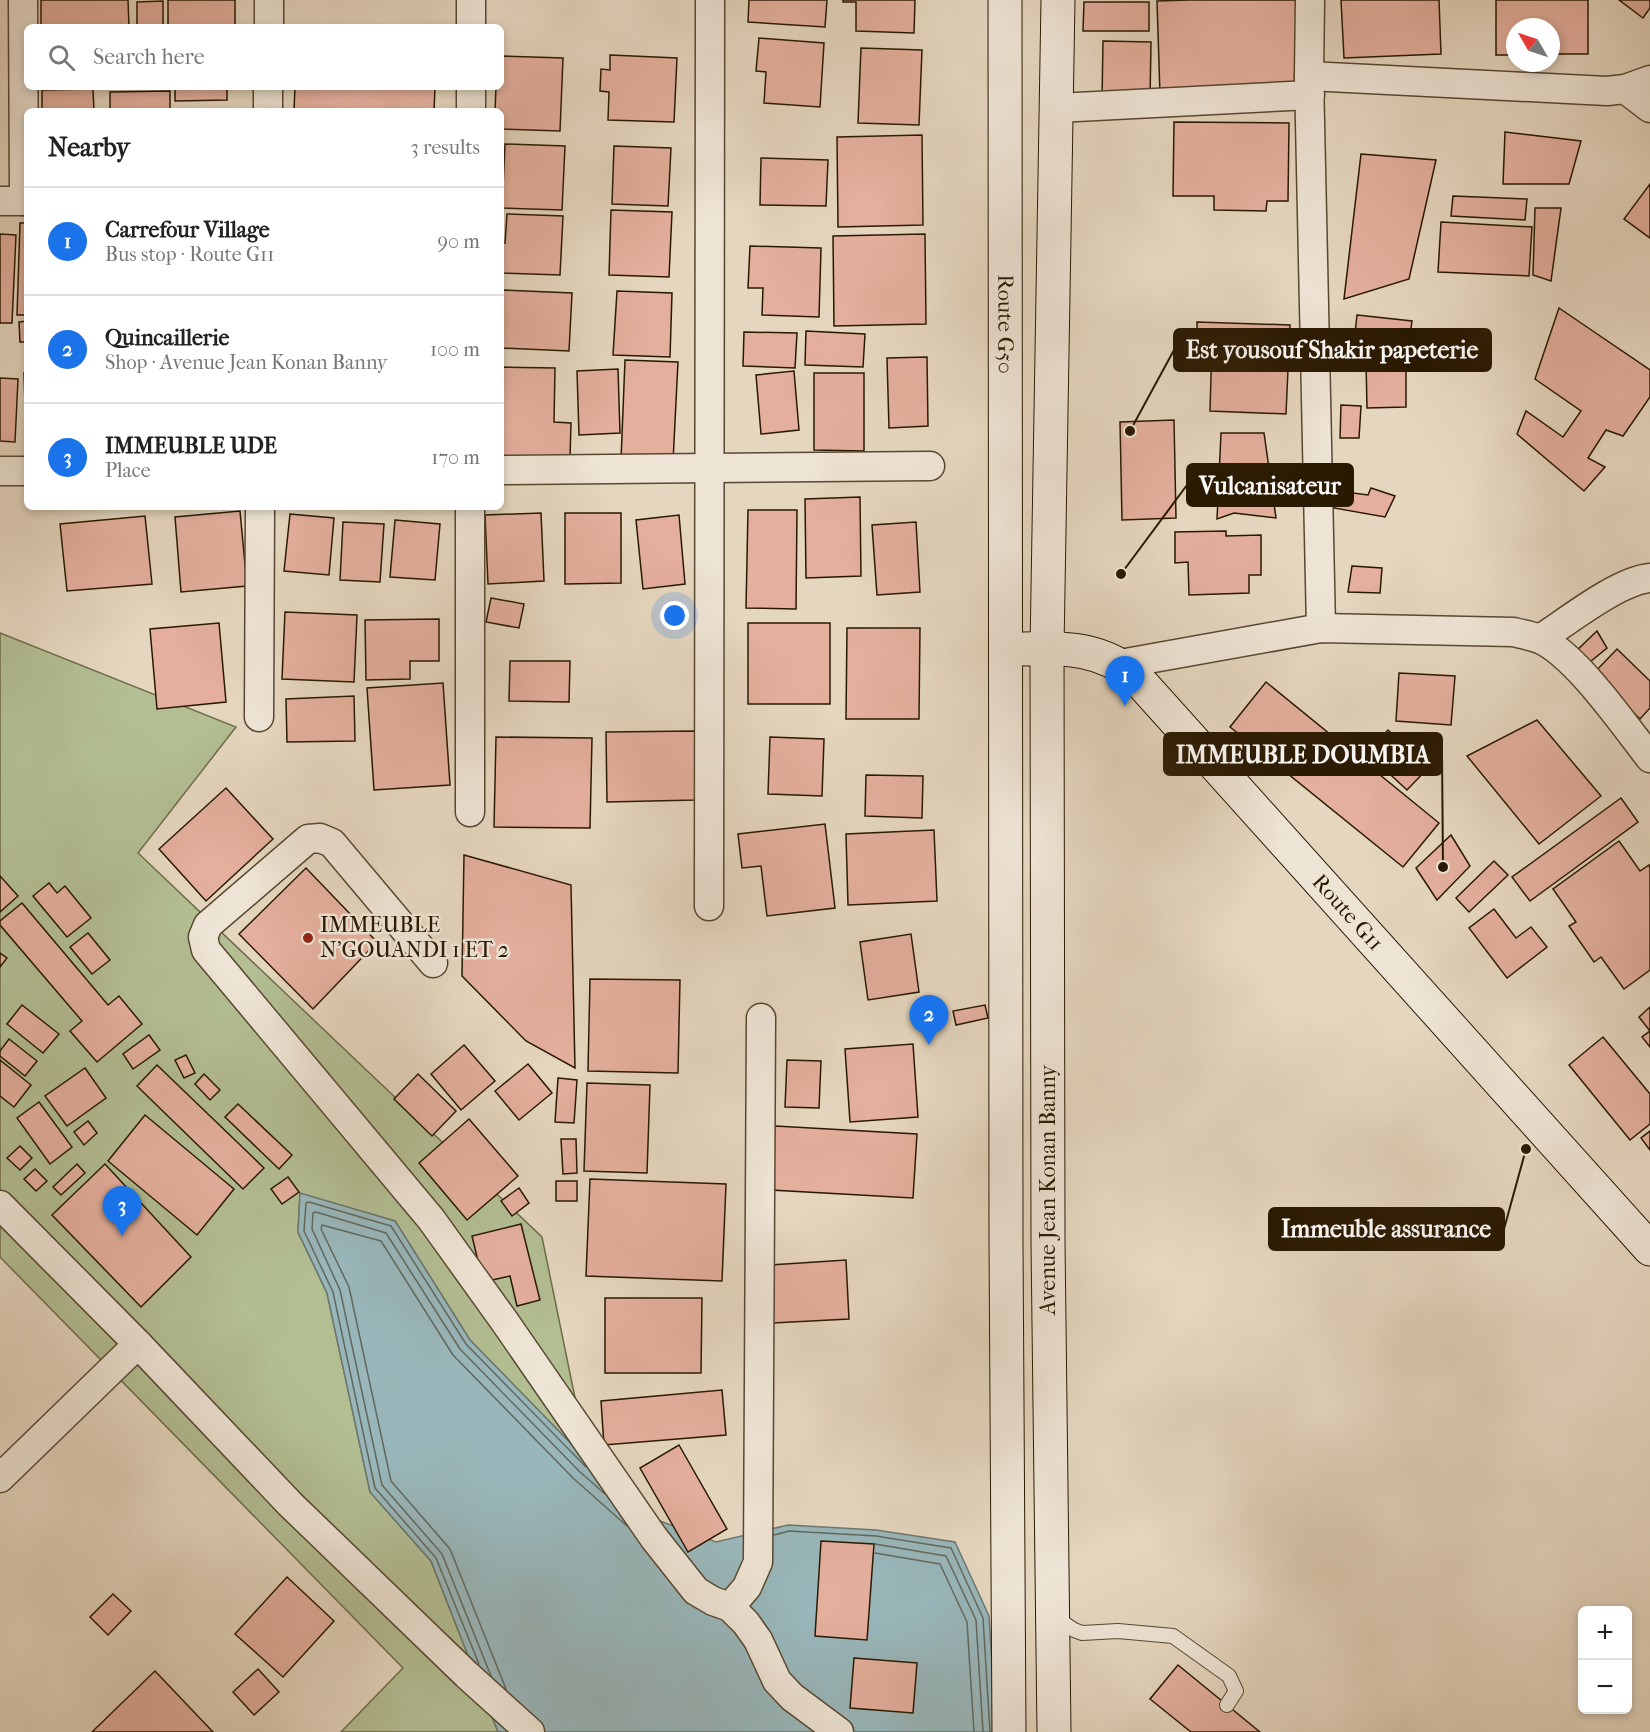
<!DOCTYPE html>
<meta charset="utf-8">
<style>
body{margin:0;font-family:"IM FELL French Canon",serif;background:#f6f6f6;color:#222}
.controls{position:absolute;right:18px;bottom:18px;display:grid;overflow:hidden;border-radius:9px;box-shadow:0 3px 9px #0003}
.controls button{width:54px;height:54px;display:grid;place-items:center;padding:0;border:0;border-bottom:2px solid #e0e0e0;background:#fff;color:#222;font:30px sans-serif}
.compass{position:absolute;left:1506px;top:18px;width:54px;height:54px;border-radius:50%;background:#fff;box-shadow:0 3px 9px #0003;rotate:309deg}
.you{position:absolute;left:675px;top:616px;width:21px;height:21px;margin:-15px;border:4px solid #fff;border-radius:50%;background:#1a73e8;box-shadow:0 0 0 9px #1a73e833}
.badge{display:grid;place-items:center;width:39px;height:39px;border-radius:50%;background:#1a73e8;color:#fff;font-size:20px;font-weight:700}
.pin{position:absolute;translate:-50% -50px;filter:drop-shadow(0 2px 3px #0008)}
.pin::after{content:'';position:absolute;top:32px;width:21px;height:18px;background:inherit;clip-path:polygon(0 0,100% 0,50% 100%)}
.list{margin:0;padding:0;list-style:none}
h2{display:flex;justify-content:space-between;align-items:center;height:78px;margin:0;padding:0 24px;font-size:26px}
h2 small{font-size:20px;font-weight:400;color:#767676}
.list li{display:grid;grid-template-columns:39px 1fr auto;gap:18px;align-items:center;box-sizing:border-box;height:108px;padding:0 24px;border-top:2px solid #e0e0e0}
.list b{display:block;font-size:22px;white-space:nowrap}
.list p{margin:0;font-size:20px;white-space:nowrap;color:#767676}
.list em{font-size:20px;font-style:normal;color:#767676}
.icon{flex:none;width:33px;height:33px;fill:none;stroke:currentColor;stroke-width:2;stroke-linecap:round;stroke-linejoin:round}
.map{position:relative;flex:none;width:1650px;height:1732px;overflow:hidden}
.search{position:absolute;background:#fff;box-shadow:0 3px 9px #0003;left:24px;top:24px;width:480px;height:66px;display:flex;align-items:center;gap:15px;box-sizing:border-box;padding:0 21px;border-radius:9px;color:#767676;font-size:22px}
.panel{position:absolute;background:#fff;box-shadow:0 3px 9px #0003;left:24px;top:108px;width:480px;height:402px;border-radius:9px}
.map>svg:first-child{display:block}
.green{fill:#b3be93;stroke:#6e6c4a;stroke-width:1.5}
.water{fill:#99b7bb;stroke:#6c7871;stroke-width:1.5}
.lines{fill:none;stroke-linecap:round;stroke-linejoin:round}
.shore{stroke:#61685e;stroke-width:1.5}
.building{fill:#e4af9d;stroke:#291902;stroke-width:1.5}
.lane-casing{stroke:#584831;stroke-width:16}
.street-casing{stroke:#584831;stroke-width:31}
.secondary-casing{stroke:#291902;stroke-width:35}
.lane{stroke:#eee4d5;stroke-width:14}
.street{stroke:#eee4d5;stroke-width:28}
.secondary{stroke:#eee4d5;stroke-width:33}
.poi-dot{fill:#8f2418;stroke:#eee4d5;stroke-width:2}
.labels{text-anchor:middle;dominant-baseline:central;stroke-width:5;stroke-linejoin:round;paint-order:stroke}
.street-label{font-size:22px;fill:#291902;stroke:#eee4d5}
.poi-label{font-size:22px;fill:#291902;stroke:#eee4d5;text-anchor:start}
.leader{fill:none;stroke:#291902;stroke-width:2}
.callout-dot{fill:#291902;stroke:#eee4d5;stroke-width:2}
.callout{fill:#291902;stroke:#291902;stroke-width:2}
.callout-label{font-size:24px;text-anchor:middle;font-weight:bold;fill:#fff}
</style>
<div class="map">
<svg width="1650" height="1732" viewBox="0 0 1650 1732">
<rect width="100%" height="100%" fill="#e5d6bf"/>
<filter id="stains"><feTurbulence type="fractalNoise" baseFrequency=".00333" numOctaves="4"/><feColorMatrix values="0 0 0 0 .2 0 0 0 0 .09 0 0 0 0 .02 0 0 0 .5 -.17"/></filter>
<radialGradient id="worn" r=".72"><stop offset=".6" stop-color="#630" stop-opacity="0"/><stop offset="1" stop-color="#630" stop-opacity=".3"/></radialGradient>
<path class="green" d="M0 633 236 727 138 853 542 1237 588 1461 470 1340 395 1221 300 1194 298 1232 327 1293 370 1492 431 1561 498 1732H341L403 1668 0 1257Z"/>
<path class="water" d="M300 1193 395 1221 470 1340 588 1461 652 1518 716 1542 788 1525 876 1530 955 1542 989 1616 996 1732H498L431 1561 370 1492 327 1293 298 1232Z"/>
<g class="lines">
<g class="shore">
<path d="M774 1535 789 1531 876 1536 951 1548 983 1618 990 1732"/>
<path d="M875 1544 946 1556 976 1620 983 1732"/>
<path d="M875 1553 940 1564 967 1622 974 1732"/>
<path d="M479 1664 436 1558 375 1488 333 1292 304 1231 306 1203 309 1202 391 1226 466 1344 586 1467"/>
<path d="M491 1676 442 1554 382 1485 340 1290 312 1229 313 1213 316 1212 386 1233 460 1349 579 1471 605 1494"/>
<path d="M506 1689 450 1549 391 1481 349 1287 321 1229 322 1225 381 1241 453 1355 573 1478 627 1526"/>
</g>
</g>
<g class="building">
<path d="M41 0H128L129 27H41Z"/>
<rect x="168" y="0" width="67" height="27"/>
<path d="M749 0H827L825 27 748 22Z"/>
<path d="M843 0H915L914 33 856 31V2H843Z"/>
<path d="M1189 0H1298L1301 89 1160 95 1157 1Z"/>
<path d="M1341 0H1439L1441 54 1344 58Z"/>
<path d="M1496 0H1588V54H1551V27H1515V55H1496Z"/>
<path d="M1619 0H1650V8L1643 18Z"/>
<path d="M163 1V27H137V2Z"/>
<path d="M1084 2H1149V31H1083Z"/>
<path d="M759 38 824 43 820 107 764 103 766 72 756 71Z"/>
<path d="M1103 41 1151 42 1150 100H1102Z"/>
<path d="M861 48 922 50 919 125 858 123Z"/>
<path d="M610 55 677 58 674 122 608 120 609 92 600 91 601 69 610 70Z"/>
<path d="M501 56 563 58 560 131 501 129V111H495L496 87H501Z"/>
<path d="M175 87H227V100L175 101Z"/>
<path d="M295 87H435L434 111H294Z"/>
<path d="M93 89 94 111H42V90Z"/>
<path d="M170 91V111H110V92Z"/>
<path d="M1174 122 1289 123 1288 201H1267L1266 211 1214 210V196H1173Z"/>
<path d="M1505 132 1581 141 1569 184H1503Z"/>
<path d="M922 135 923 225 838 227 837 137Z"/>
<path d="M505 144 565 146 562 210 502 208Z"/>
<path d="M614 146 671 148 668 206 612 204Z"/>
<path d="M1361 154 1436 160 1409 279 1344 299Z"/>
<path d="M761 158 828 160 826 206 760 205Z"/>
<path d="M1650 184V238L1624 219Z"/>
<path d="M1453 196 1527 199 1525 220 1451 216Z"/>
<path d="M1535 208H1561L1551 281 1533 275Z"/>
<path d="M611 210 672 212 669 277 609 275Z"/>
<path d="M507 214 563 216 560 275 501 273V243H505Z"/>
<path d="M1441 222 1532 227 1529 276 1438 272Z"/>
<path d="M20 223H27V315H17Z"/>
<path d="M0 234 16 235 12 323H0Z"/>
<path d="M925 234 926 324 834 326 833 236Z"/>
<path d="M750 246 821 248 819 317 762 315 763 288H748Z"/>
<path d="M503 290 572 293 569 351 501 348Z"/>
<path d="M617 291 672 293 670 357 613 355Z"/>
<path d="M1559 308 1650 370V397L1623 436 1606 430 1588 458 1605 467 1584 491 1517 434 1526 411 1563 437 1581 411 1535 379Z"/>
<path d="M1357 315 1412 321 1408 351 1353 352Z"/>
<path d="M27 321V342H20L19 322Z"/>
<path d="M1197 322 1290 325 1286 414 1210 411 1212 342 1197 341Z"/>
<path d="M806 331 865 334 863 367 805 365Z"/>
<path d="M744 332 797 333 795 368 743 366Z"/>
<path d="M927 357 928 426 889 428 887 358Z"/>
<path d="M625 360 678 362 673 462 621 460Z"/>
<path d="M1406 361V407L1367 408 1366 362Z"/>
<path d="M501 367 555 368 554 422 571 423 570 457H501Z"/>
<path d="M618 369 620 433 579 435 577 371Z"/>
<path d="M794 371 799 430 761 434 756 375Z"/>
<path d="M24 373H27L26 440Z"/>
<path d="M814 373H864V451L814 450Z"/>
<path d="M0 378 18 379 15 442 0 441Z"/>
<path d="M1341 405 1361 406 1359 438H1340Z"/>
<path d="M1174 420 1176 518 1122 520 1120 422Z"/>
<path d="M1221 433H1264L1276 518 1234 513 1217 519Z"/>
<path d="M1371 488 1395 496 1385 517 1334 508 1338 491 1368 495Z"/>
<path d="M860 497 861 576 806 578 805 499Z"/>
<path d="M748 510H797L796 609 746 608Z"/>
<path d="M240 511 247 586 181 592 175 517Z"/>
<path d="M541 513 544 581 488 584 485 515Z"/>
<path d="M565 513H621V583L565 584Z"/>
<path d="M290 514 334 518 329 575 284 571Z"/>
<path d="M679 515 685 584 643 589 636 520Z"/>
<path d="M145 516 152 584 67 591 60 524Z"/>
<path d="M395 520 440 524 435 580 390 577Z"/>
<path d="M343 522 384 524 380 582 340 580Z"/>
<path d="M916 522 920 592 877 595 872 525Z"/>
<path d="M1226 531V536L1261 535V575H1249V593L1189 595 1188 562 1175 563V532Z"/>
<path d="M1352 566 1382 568 1380 593 1348 592Z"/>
<path d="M491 598 524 604 519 628 486 622Z"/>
<path d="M285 612 357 615 354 682 282 679Z"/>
<path d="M439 619V661H410V679L366 680 365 620Z"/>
<path d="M219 623 226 702 157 709 150 629Z"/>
<rect x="748" y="623" width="82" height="81"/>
<path d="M847 628H920L919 719H846Z"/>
<path d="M1597 631 1607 648 1585 666 1573 654Z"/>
<path d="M1617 649 1650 681V708L1640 719 1593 674Z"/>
<path d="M510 661H570L569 702 509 701Z"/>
<path d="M1399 673 1455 676 1451 725 1396 721Z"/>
<path d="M1266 682 1439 823 1403 867 1230 727Z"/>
<path d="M443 683 450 785 374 790 367 688Z"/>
<path d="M354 696 355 741 287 742 286 699Z"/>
<path d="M1537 720 1601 796 1539 844 1467 756Z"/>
<path d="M1388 730 1428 768 1407 790 1367 753Z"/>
<path d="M695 731 696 800 607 802 606 732Z"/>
<path d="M496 737 592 738 590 828 494 827Z"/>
<path d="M770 737 824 739 822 796 768 794Z"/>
<path d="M866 775 923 776 922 818 865 816Z"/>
<path d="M226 788 273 839 206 901 159 849Z"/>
<path d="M1621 798 1638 822 1530 901 1512 877Z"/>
<path d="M825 824 835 908 767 916 761 866 742 868 738 834Z"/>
<path d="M934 830 937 901 848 905 846 834Z"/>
<path d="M1451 835 1470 866 1437 900 1416 868Z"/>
<path d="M1619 841 1640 871 1649 865 1650 868V970L1624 989 1601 957 1594 962 1569 926 1576 922 1553 889Z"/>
<path d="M464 855 571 885 575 1068 526 1041 462 976Z"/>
<path d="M1494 861 1508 875 1469 912 1456 898Z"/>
<path d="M306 868 377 942 313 1009 239 934Z"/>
<path d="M0 876 18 896 0 912Z"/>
<path d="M49 883 57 893 65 886 91 918 67 937 33 896Z"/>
<path d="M22 903 108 1005 119 996 142 1024 97 1062 70 1031 82 1021 0 925V921Z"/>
<path d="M1494 909 1516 938 1531 927 1547 947 1507 978 1469 928Z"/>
<path d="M88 933 110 960 92 974 70 947Z"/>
<path d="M911 934 919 992 868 1000 860 942Z"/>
<path d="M0 953 7 958 0 967Z"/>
<path d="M590 979 680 980 678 1073 588 1071Z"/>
<path d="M22 1005 59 1034 43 1053 7 1024Z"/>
<path d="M985 1005 988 1018 956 1025 953 1011Z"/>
<path d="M1650 1007V1031L1639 1017Z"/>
<path d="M1650 1031V1047L1642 1037Z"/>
<path d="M149 1035 160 1050 133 1069 123 1054Z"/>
<path d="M1603 1037 1650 1094V1124L1630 1140 1569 1065Z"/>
<path d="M9 1039 37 1061 25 1076 0 1056V1051Z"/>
<path d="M913 1044 918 1117 850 1122 845 1049Z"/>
<path d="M464 1045 495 1081 461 1110 431 1074Z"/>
<path d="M186 1055 195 1073 184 1078 175 1060Z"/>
<path d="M0 1060 31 1085 14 1107 0 1096Z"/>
<path d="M787 1060 821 1061 819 1108 785 1107Z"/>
<path d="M528 1064 552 1093 519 1120 495 1091Z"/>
<path d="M157 1065 264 1168 243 1189 137 1086Z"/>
<path d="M85 1068 106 1098 67 1126 45 1096Z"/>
<path d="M204 1074 220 1090 210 1100 195 1084Z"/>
<path d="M418 1074 456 1111 432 1136 394 1099Z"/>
<path d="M558 1078 577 1080 574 1123 555 1122Z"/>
<path d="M587 1083 650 1085 647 1173 584 1171Z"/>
<path d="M39 1102 72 1147 50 1164 17 1118Z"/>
<path d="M238 1104 292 1155 279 1169 225 1117Z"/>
<path d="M145 1115 234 1189 197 1235 108 1161Z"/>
<path d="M469 1119 518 1176 467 1220 419 1163Z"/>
<path d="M88 1121 97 1133 84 1145 74 1132Z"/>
<path d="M775 1126 917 1134 913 1198 771 1190Z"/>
<path d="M1650 1131V1150L1641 1138Z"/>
<path d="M561 1139H576L577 1173 563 1174Z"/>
<path d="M20 1146 32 1158 20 1170 7 1158Z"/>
<path d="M77 1164 85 1173 61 1195 53 1187Z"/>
<path d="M105 1164 191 1257 141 1307 52 1215Z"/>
<path d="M35 1169 47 1181 36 1191 24 1179Z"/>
<path d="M288 1177 299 1192 282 1204 271 1189Z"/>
<path d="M590 1179 726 1184 722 1281 586 1276Z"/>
<rect x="556" y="1181" width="21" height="20"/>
<path d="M519 1188 529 1203 512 1216 501 1201Z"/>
<path d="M521 1224 540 1300 517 1306 510 1276 483 1282 472 1236Z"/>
<path d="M846 1260 849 1319 773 1323 770 1265Z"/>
<path d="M605 1298H702L701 1373H605Z"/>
<path d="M722 1390 726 1435 604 1445 601 1401Z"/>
<path d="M679 1445 727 1529 688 1552 640 1468Z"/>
<path d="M821 1541 874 1544 867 1640 815 1636Z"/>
<path d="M287 1577 334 1621 283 1677 235 1634Z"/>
<path d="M113 1594 131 1611 108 1635 90 1617Z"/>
<path d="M854 1658 917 1663 913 1713 850 1708Z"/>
<path d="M1178 1665 1260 1732H1191L1150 1699Z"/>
<path d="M258 1669 279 1692 254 1715 233 1692Z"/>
<path d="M155 1671 213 1732H92Z"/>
</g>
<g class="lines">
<g class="lane-casing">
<path id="lane" d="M1056 1618 1074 1630 1082 1633 1118 1631 1173 1636 1229 1676 1236 1691 1227 1705"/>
</g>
<g class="street-casing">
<g id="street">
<path d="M23 0 24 201"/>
<path d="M1310 0 1309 76 1321 628"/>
<path d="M269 27V0"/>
<path d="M471 27V0"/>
<path d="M1309 76 1607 91 1625 89 1650 80"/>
<path d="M1625 89 1650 108"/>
<path d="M1057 108 1310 95"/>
<path d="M268 111V87"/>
<path d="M471 111V87"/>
<path d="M0 201H27"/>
<path d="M501 470 930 466"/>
<path d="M0 471H27"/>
<path d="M1540 639C1568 621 1618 581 1650 578"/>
<path d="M1120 664 1321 628 1513 632C1522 634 1532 636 1540 639 1577 656 1624 725 1650 758"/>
<path d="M259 717 260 507"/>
<path d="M470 812V507"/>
<path d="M709 906 710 0"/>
<path d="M433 963 332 843 320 838 308 839 208 925 203 937 206 950 431 1219 505 1322 654 1538 696 1591 713 1601 730 1607 747 1587 758 1562 761 1018"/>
<path d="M0 1205 138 1344 290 1504 467 1675 530 1732"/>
<path d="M0 1478 138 1344"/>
<path d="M730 1607 746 1623 758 1640 777 1681 792 1697 839 1732"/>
</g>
</g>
<g class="secondary-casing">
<g id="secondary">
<path id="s1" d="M1005 0 1006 1241 1009 1732"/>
<path id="s2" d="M1024 649C1066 647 1103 649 1136 677L1650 1249"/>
<path d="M1054 1732 1048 1242 1047 648 1058 0"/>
</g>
</g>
<use href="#lane" class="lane"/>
<use href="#street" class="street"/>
<use href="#secondary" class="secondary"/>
</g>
<circle class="poi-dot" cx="308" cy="938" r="6"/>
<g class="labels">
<g class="street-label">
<text stroke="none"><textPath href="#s1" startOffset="324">Route G50</textPath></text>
<text stroke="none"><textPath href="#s2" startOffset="435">Route G11</textPath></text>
<text transform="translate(1048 1190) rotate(-90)">Avenue Jean Konan Banny</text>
</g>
<g class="poi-label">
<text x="320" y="925">IMMEUBLE<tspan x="320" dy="25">N'GOUANDI 1 ET 2</tspan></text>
</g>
</g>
<path class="leader" d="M1130 431L1174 350M1121 574L1187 485M1443 867L1442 754M1526 1149L1504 1229"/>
<g class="callout-dot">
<circle cx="1130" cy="431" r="6"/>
<circle cx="1121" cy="574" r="6"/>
<circle cx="1443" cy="867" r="6"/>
<circle cx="1526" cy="1149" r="6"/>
</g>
<g class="callout">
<rect x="1174" y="329" width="317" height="42" rx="6"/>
<rect x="1187" y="464" width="166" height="42" rx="6"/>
<rect x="1164" y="733" width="278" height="42" rx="6"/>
<rect x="1269" y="1208" width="235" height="42" rx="6"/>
</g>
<g class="callout-label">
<text x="1332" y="358">Est yousouf Shakir papeterie</text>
<text x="1270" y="494">Vulcanisateur</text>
<text x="1303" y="763">IMMEUBLE DOUMBIA</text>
<text x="1386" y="1237">Immeuble assurance</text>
</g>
<rect width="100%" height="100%" filter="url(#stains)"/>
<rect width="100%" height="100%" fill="url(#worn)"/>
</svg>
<div class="controls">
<button>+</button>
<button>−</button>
</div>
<svg class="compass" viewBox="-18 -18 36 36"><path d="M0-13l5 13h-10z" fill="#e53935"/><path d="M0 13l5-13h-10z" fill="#767676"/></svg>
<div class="you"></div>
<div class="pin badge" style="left:1125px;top:706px">1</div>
<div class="pin badge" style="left:929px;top:1045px">2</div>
<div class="pin badge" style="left:122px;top:1236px">3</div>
<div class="search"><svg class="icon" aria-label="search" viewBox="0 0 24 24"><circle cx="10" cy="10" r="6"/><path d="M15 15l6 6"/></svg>Search here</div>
<section class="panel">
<h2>Nearby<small>3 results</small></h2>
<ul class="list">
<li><span class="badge">1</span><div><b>Carrefour Village</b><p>Bus stop · Route G11</p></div><em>90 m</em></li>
<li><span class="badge">2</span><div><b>Quincaillerie</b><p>Shop · Avenue Jean Konan Banny</p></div><em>100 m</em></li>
<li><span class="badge">3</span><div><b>IMMEUBLE UDE</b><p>Place</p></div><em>170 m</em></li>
</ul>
</section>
</div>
